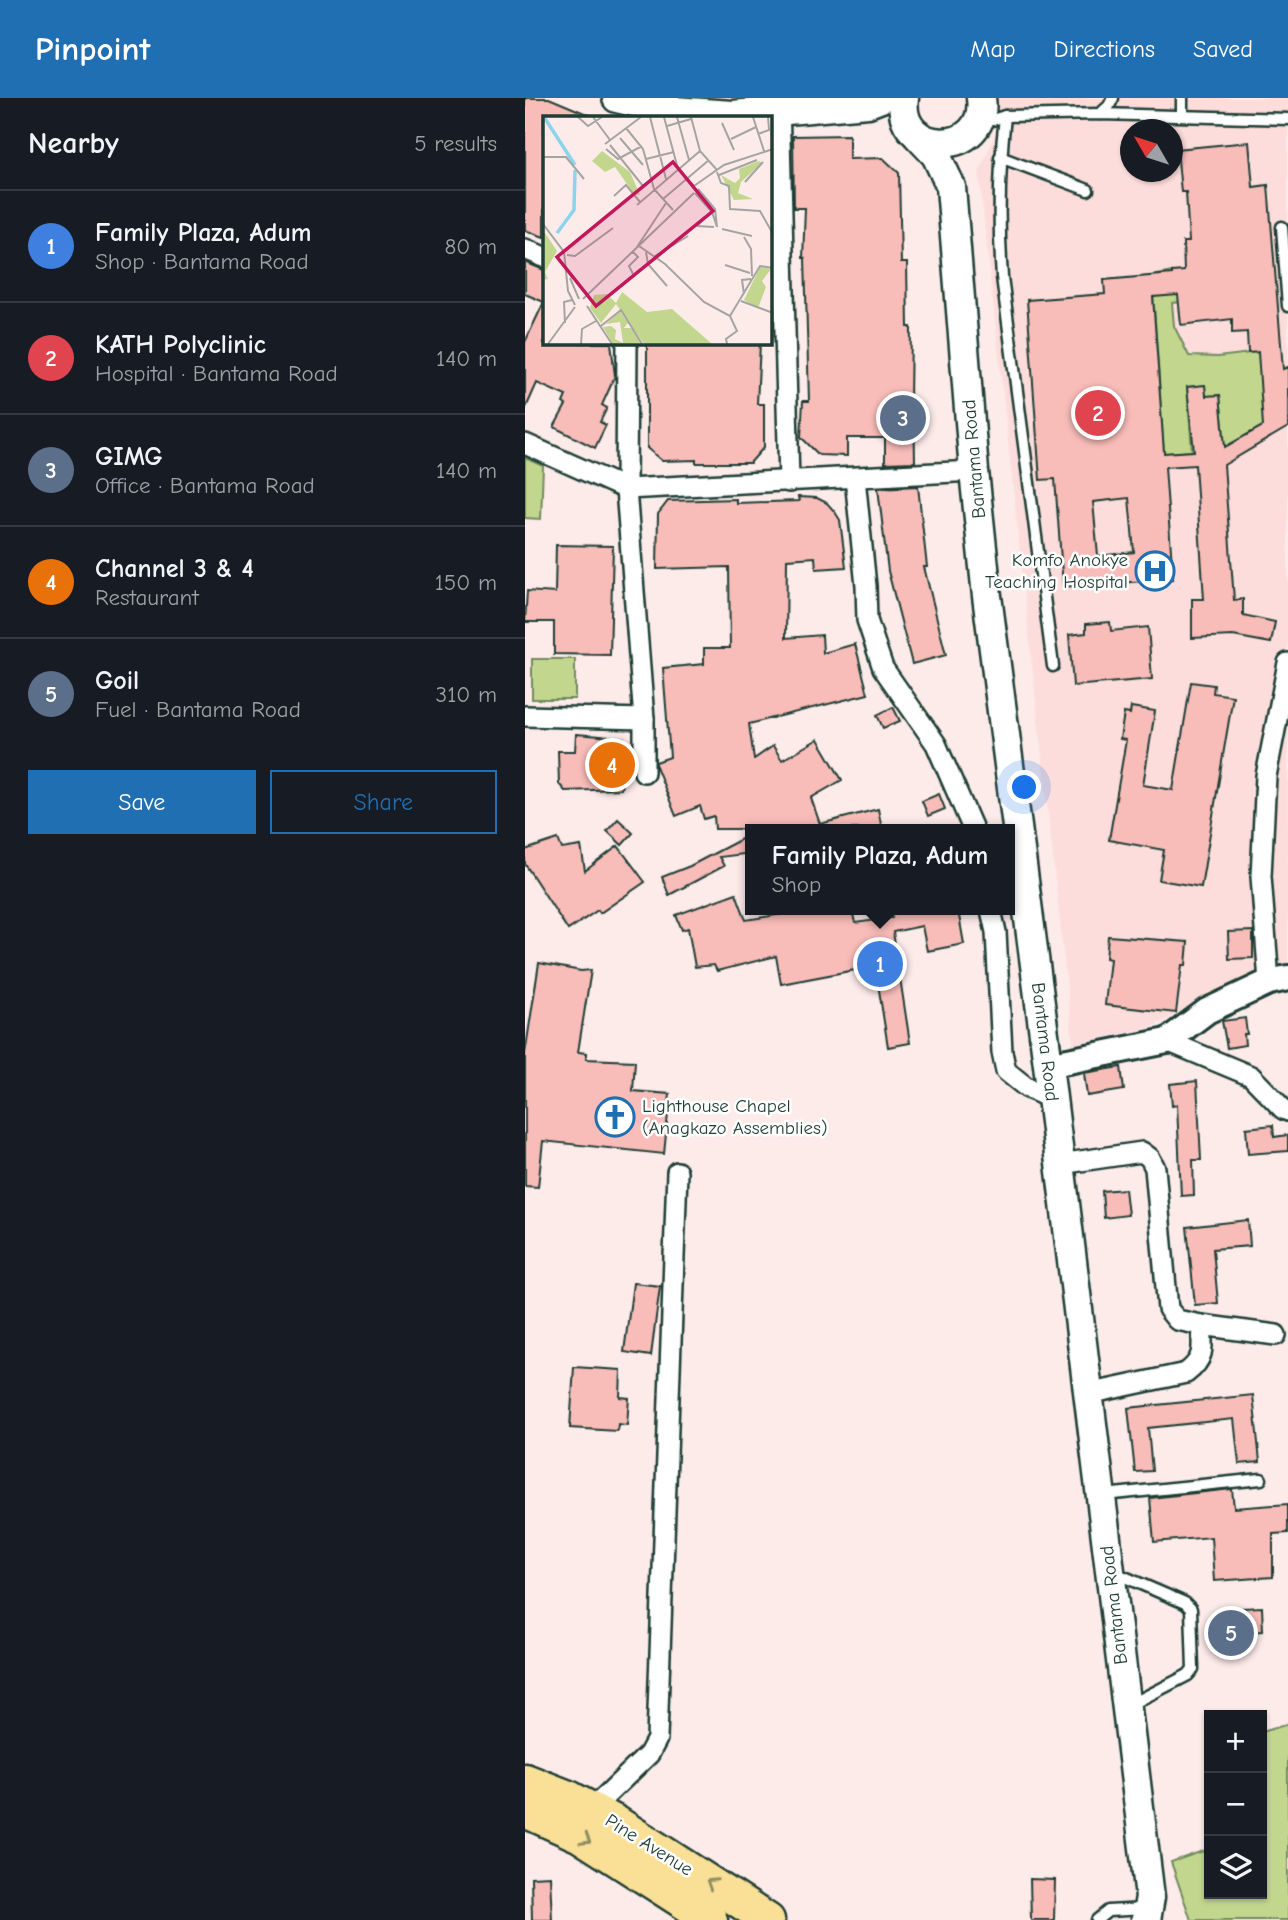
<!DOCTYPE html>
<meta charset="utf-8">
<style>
body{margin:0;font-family:"Comic Neue",sans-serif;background:#242831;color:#f1f3f6}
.controls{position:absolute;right:21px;bottom:21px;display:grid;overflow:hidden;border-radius:0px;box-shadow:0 2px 5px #0004}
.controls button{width:63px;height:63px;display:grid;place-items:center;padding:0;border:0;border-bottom:2px solid #363941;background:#171b24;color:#f1f3f6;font:35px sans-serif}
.compass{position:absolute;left:595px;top:21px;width:63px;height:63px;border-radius:50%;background:#171b24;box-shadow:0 2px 5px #0004;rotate:309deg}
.you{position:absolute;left:500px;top:690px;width:24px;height:24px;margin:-18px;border:5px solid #fff;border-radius:50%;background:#1a73e8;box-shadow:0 0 0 10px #1a73e833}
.badge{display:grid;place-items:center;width:46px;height:46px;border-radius:50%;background:#1f6fb2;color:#fff;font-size:23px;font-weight:700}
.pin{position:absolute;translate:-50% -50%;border:4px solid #fff;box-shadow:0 2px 7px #0006}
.popup{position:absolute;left:220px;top:726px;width:270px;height:91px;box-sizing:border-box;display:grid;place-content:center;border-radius:0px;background:#171b24;filter:drop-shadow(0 2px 5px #0005);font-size:23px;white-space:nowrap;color:#9ea1a6}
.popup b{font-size:26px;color:#f1f3f6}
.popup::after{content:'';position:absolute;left:50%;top:100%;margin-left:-14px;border:14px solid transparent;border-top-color:#171b24}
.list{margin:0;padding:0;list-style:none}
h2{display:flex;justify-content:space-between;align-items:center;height:91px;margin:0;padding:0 28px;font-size:30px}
h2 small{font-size:23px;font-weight:400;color:#9ea1a6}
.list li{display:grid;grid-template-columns:46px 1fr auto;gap:21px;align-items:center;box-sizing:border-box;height:112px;padding:0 28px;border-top:2px solid #363941}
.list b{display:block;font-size:26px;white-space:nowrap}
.list p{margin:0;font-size:23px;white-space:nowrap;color:#9ea1a6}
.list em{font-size:23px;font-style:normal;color:#9ea1a6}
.actions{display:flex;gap:14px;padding:21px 28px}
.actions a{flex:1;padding:16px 0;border:2px solid #1f6fb2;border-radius:0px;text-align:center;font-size:24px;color:#1f6fb2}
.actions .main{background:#1f6fb2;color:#fff}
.icon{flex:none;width:38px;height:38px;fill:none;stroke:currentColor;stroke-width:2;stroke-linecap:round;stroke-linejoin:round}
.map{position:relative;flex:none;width:763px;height:1822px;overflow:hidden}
header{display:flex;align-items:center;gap:42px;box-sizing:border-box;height:98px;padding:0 35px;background:#1f6fb2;color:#fff}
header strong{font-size:33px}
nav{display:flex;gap:38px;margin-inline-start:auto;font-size:24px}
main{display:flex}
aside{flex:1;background:#171b24}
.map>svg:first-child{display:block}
.built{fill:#fcdddb;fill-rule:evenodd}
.green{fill:#c2d78d;stroke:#708a60;stroke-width:2}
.building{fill:#f9bdb9;stroke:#1f3d34;stroke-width:2;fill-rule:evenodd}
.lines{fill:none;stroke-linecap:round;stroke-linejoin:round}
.service-casing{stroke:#1f3d34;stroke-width:15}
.minor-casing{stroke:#1f3d34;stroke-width:24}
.tertiary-casing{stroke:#1f3d34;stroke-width:30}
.secondary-casing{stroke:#1f3d34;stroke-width:33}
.primary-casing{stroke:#1f3d34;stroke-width:37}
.service{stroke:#fff;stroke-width:10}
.minor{stroke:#fff;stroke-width:19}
.tertiary{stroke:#fff;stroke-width:24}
.secondary{stroke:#fff;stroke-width:28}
.primary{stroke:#fadf96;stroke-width:32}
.oneway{stroke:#8c8e65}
.labels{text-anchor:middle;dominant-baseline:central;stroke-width:5;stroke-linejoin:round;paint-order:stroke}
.street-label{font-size:19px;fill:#1f3d34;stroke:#fff}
.poi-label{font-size:19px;fill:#1f3d34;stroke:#fff;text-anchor:end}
.inset-river{fill:none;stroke:#8bd5ec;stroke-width:3.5}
.inset-road{fill:none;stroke:#a4a5a1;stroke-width:2}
.view{fill:#c2185b;fill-opacity:0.15;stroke:#c2185b;stroke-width:3.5}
.inset-edge{fill:none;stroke:#1f3d34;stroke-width:3.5}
</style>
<header>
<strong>Pinpoint</strong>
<nav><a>Map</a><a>Directions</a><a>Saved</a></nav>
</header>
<main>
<aside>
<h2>Nearby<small>5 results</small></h2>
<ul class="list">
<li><span class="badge" style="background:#3f7fe0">1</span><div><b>Family Plaza, Adum</b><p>Shop · Bantama Road</p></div><em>80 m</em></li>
<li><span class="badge" style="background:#e0444e">2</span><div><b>KATH Polyclinic</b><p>Hospital · Bantama Road</p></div><em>140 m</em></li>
<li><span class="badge" style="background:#5c6f8a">3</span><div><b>GIMG</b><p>Office · Bantama Road</p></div><em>140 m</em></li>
<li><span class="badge" style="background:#e8710a">4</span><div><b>Channel 3 &amp; 4</b><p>Restaurant</p></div><em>150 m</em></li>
<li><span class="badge" style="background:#5c6f8a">5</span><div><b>Goil</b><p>Fuel · Bantama Road</p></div><em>310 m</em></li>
</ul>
<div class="actions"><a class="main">Save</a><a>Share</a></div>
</aside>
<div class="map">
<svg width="763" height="1822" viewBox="0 0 763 1822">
<rect width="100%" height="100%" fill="#fdebea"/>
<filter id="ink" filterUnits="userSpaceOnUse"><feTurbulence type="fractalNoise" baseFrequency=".0143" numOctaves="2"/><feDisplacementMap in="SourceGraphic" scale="14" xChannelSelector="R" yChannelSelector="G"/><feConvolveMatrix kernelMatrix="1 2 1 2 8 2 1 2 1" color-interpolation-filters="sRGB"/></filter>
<g filter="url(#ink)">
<path class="built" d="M472 0H763V870L726 878 625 930 548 946 454 75 474 27ZM606 32H648V74H606Z"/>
<g class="green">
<path d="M647 174 648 194 663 193 664 203 647 205 649 228 664 258 693 259 733 254 763 313 696 352 676 343 699 340 695 297 681 298 680 287 662 289 667 353 639 355 627 178Z"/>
<path d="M0 360 18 368 16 421 0 420Z"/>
<rect x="7" y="561" width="43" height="40"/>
<path d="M763 1626V1822H666L646 1764 684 1751V1796H737V1634Z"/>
</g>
<g class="building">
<path d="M0 0H24L69 19H19V139L0 132Z"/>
<path d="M324 37V61L358 60 374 75 376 165H382L383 229H386L385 303H389L390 364 360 365V340H322V358L294 357 276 339 278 303H284L280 160H278L280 110H269L268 38Z"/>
<path d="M724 44 728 89 743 87 758 271 763 269V329L699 367 709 502 718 501V517L750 524 746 545 708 538 667 540V501H679L670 367 640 369 648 481 538 489 530 381 515 382 502 202 580 196 579 182 647 176V174L659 173 658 144H664L661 94H656L652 51ZM653 197 656 227 707 221V235L722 234 723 255 733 254 738 328 700 349 695 297 681 298 680 287 662 289 669 353 639 355 628 199ZM604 400 609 454 573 458 568 404Z"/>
<path d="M0 164 19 172V245H86L90 278 77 307 82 310 75 324 81 327 70 350 29 329 41 307 38 305 41 298 12 285 0 312V244L19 204 0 196Z"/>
<path d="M122 245H235L232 306H239V349L225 365H171V362L137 363 122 350Z"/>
<path d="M393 388 402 469H399L421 557 387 566 363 473 353 390Z"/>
<path d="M273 399 292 400 302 405 310 414 315 422 321 469 291 471 290 459 262 461 261 540 297 537 298 555 330 546 343 596 224 626 229 661 248 648 257 662 293 641 317 682 286 700 295 726 353 711 357 731H190L189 718 179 721 175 708 151 718 131 668V664L145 659 138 570 179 566V550H205L204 469 132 471 133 416 143 403 211 401V405L274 403Z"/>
<path d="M31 447 88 448 85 557 29 556V524H0L2 493 30 495Z"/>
<path d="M585 524 586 533 623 529 627 581 548 588 544 537 561 535V526Z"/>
<path d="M666 584 689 587 688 595 708 598 676 789 634 782 639 752 584 742 601 642 595 641 599 615 605 616 606 609 630 613 618 687 648 692Z"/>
<path d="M368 609 375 623 358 630 352 617Z"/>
<path d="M51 636 99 640 98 663 100 664 96 691 40 693 34 686 33 653H50Z"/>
<path d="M414 696 420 711 403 718 397 703Z"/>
<path d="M93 721 108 735 97 747 82 733Z"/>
<path d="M226 736V755L194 759 199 768 144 797 137 779 165 768Z"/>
<path d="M33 741 37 751 56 748 60 773 93 748 120 784 75 815 73 812 43 832 0 766V752Z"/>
<path d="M211 795 221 822 281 812H327L330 825 367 820 366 812H433L439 846 402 853 397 828 368 834 385 945 363 949 351 873 347 874 346 869 256 886 251 858 192 873 189 867 170 869 163 830 157 832 151 817Z"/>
<path d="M728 833V860L704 861 703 834Z"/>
<path d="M583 838 663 844 661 867H657L651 915 580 907 585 861 581 860Z"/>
<path d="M14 865 56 873 66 872 53 954 61 955V961L110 963 108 993 145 996 139 1056 18 1043 13 1089 0 1088V956Z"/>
<path d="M720 920 722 936H719L720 947 702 950 697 923Z"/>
<path d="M596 969 599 992 562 998 559 975Z"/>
<path d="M672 983 676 1062H668L669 1097 656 1098 652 1007 647 1008 645 986Z"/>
<path d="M748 1027 749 1039 763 1037V1053L723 1056 721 1030Z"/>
<path d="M600 1091 603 1117 579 1120 577 1093Z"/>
<path d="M723 1122 725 1148 688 1151 693 1205 670 1207 662 1129Z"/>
<path d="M108 1185 135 1188 126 1258 99 1254Z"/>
<path d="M49 1269 96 1272 95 1299 104 1300 102 1327 93 1326 92 1333 45 1330Z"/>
<path d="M728 1297 735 1364 714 1366 709 1321 623 1330 627 1373 610 1374 603 1310Z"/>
<path d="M707 1391 709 1410 763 1406V1435L748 1436V1479L689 1483 686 1439 629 1444 625 1400Z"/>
<path d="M737 1509 738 1533 696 1535V1511Z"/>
<path d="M25 1778 27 1822H7L6 1779Z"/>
<path d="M505 1781 530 1782 529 1822H506Z"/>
</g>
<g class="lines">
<g class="service-casing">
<g id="service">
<path d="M657 0V17"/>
<path d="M575 16 584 8 588 0"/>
<path d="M480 18C474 72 473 125 477 179L528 568"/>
<path d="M458 25 480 18 575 16 763 21"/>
<path d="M475 59 563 92"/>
<path d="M757 129 763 208"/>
<path d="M579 1397 736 1381"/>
<path d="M588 1474 660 1505 666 1511 668 1571 663 1577 605 1607"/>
<path d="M572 1822 583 1813 620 1811"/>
</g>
</g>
<g class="minor-casing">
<g id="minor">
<path d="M254 3 264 384"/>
<path d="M0 151 19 159"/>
<path d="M102 245 101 391 119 621V674"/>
<path d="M0 346 101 391 449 373"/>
<path d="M330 380 341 488 342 522 358 570 411 646 448 731"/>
<path d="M0 618 119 621"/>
<path d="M466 812 471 834 477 954 481 973 501 989 527 1001"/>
<path d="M744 884 736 778 741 678 763 565"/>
<path d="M642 943 726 978 758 1011 763 1013"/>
<path d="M535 1066 617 1054 625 1060 630 1070 643 1211 652 1222 676 1227 751 1237"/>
<path d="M563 1296 661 1275C680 1261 678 1250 676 1227"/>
<path d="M66 1712 124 1656 132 1641 152 1074"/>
</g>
</g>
<g class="tertiary-casing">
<path id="tertiary" d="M523 967 642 943 682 913 744 884 763 880"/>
</g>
<g class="secondary-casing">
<g id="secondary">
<path d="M92 0 149 13 207 17 343 5 356 0"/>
<path d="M379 0C371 60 464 59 456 0"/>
<path d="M393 38 411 57 426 89 449 373 462 498 523 967 625 1799 621 1822"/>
</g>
</g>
<g class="primary-casing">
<g id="primary">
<path d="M0 1682 46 1700 91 1724 243 1822"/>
<path d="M0 1713 55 1738 186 1822"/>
</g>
</g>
<use href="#service" class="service"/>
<use href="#minor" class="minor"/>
<use href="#tertiary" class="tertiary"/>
<use href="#secondary" class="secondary"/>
<use href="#primary" class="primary"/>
</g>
<defs><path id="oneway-chevron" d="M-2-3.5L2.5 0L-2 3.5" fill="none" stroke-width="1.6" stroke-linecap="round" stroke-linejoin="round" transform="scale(1.75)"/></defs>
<g class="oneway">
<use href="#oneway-chevron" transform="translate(61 1742) rotate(31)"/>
<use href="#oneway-chevron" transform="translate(186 1785) rotate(-147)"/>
</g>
</g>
<defs>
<g id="hospital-ring" transform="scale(2.0125)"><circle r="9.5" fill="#fff" stroke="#1f6fb2" stroke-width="1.5"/><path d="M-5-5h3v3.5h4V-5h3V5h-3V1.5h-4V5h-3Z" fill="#1f6fb2"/></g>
<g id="church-ring" transform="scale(2.0125)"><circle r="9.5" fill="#fff" stroke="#1f6fb2" stroke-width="1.5"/><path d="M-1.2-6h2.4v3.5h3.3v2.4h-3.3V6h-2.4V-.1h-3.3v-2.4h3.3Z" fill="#1f6fb2"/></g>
</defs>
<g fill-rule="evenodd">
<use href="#hospital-ring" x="630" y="473"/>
<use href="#church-ring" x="90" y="1019"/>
</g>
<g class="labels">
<g class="street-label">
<text transform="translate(449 361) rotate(-95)">Bantama Road</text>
<text transform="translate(520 944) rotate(83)">Bantama Road</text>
<text transform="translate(589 1507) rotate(-97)">Bantama Road</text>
<text transform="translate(124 1747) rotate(32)">Pine Avenue</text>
</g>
<g class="poi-label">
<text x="603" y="462">Komfo Anokye<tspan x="603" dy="22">Teaching Hospital</tspan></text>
<text x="117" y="1008" text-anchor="start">Lighthouse Chapel<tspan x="117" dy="22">(Anagkazo Assemblies)</tspan></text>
</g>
</g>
<g transform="translate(18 18)">
<rect width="229" height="229" fill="#fdebea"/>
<path d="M59 35 87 56 97 79 91 78 72 51 62 56 49 45ZM216 45 219 47 198 66 195 77 210 83 191 84 178 59 192 67 197 62 196 53ZM0 114 14 135 2 156 5 163 0 164ZM217 151 228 153 219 165 223 171 215 192 201 184ZM79 176 104 196 129 193 169 228H101L73 188 58 207 47 192 51 179 64 178 73 187ZM77 195 85 207 81 212H90L97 227 70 228 60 211 68 210 73 214 72 223 80 227 77 206 63 208Z" fill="#c2d78d"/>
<path class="inset-river" d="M1 1 32 49M14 117 31 94 32 54"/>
<path class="inset-road" d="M35 1 45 10 59 1M50 1 67 24M107 1 123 63M121 1 135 53 151 70M134 1 146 44M148 1 157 35 174 54M210 1 221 35M179 7 191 34M124 10 148 3M83 12 100 33 111 73 130 94M215 18 226 14 225 1M77 22 100 49M188 23 213 11M62 28 98 1M67 29 100 70M63 33 75 43 99 30M0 41H23L41 63M103 43 131 36M174 56 178 67 186 70 187 93 217 95 230 118M176 59 214 44M202 66 220 46M151 70 181 49 230 33M152 77 169 96 174 111 172 93 155 73M71 80 83 69 97 86M120 83 166 44M94 89 157 35M161 101 155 110 171 111M0 108 21 136 25 175 32 189M179 113 209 120M201 121 208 133 209 160M96 130 122 148 161 186 187 200 194 215 183 223 184 228M94 131 123 87M90 136 95 141 86 150 90 158M103 136 105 148 124 170M24 139 32 140 70 112M112 140 145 120M182 149 207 157M27 162 36 183M201 178 199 164 208 163M40 183 151 77M198 185 230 197M44 190 69 228M187 200 217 150 230 152M22 207 21 186 29 184M58 210 78 194 99 228M5 228 32 191M38 228 39 213 53 205"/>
<path class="view" d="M130 46 170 95 53 190 14 141Z"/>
<rect width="229" height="229" class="inset-edge"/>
</g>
</svg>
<div class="controls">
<button>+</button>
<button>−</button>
<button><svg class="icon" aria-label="layers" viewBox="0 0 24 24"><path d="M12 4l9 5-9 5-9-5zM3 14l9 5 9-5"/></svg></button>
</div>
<svg class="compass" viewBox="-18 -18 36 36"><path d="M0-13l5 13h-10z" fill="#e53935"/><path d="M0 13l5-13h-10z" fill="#9ea1a6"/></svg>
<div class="you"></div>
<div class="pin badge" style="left:355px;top:866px;background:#3f7fe0">1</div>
<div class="popup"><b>Family Plaza, Adum</b>Shop</div>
<div class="pin badge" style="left:573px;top:315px;background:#e0444e">2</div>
<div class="pin badge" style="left:378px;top:320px;background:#5c6f8a">3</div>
<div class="pin badge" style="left:87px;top:667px;background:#e8710a">4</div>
<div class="pin badge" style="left:706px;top:1535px;background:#5c6f8a">5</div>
</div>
</main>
